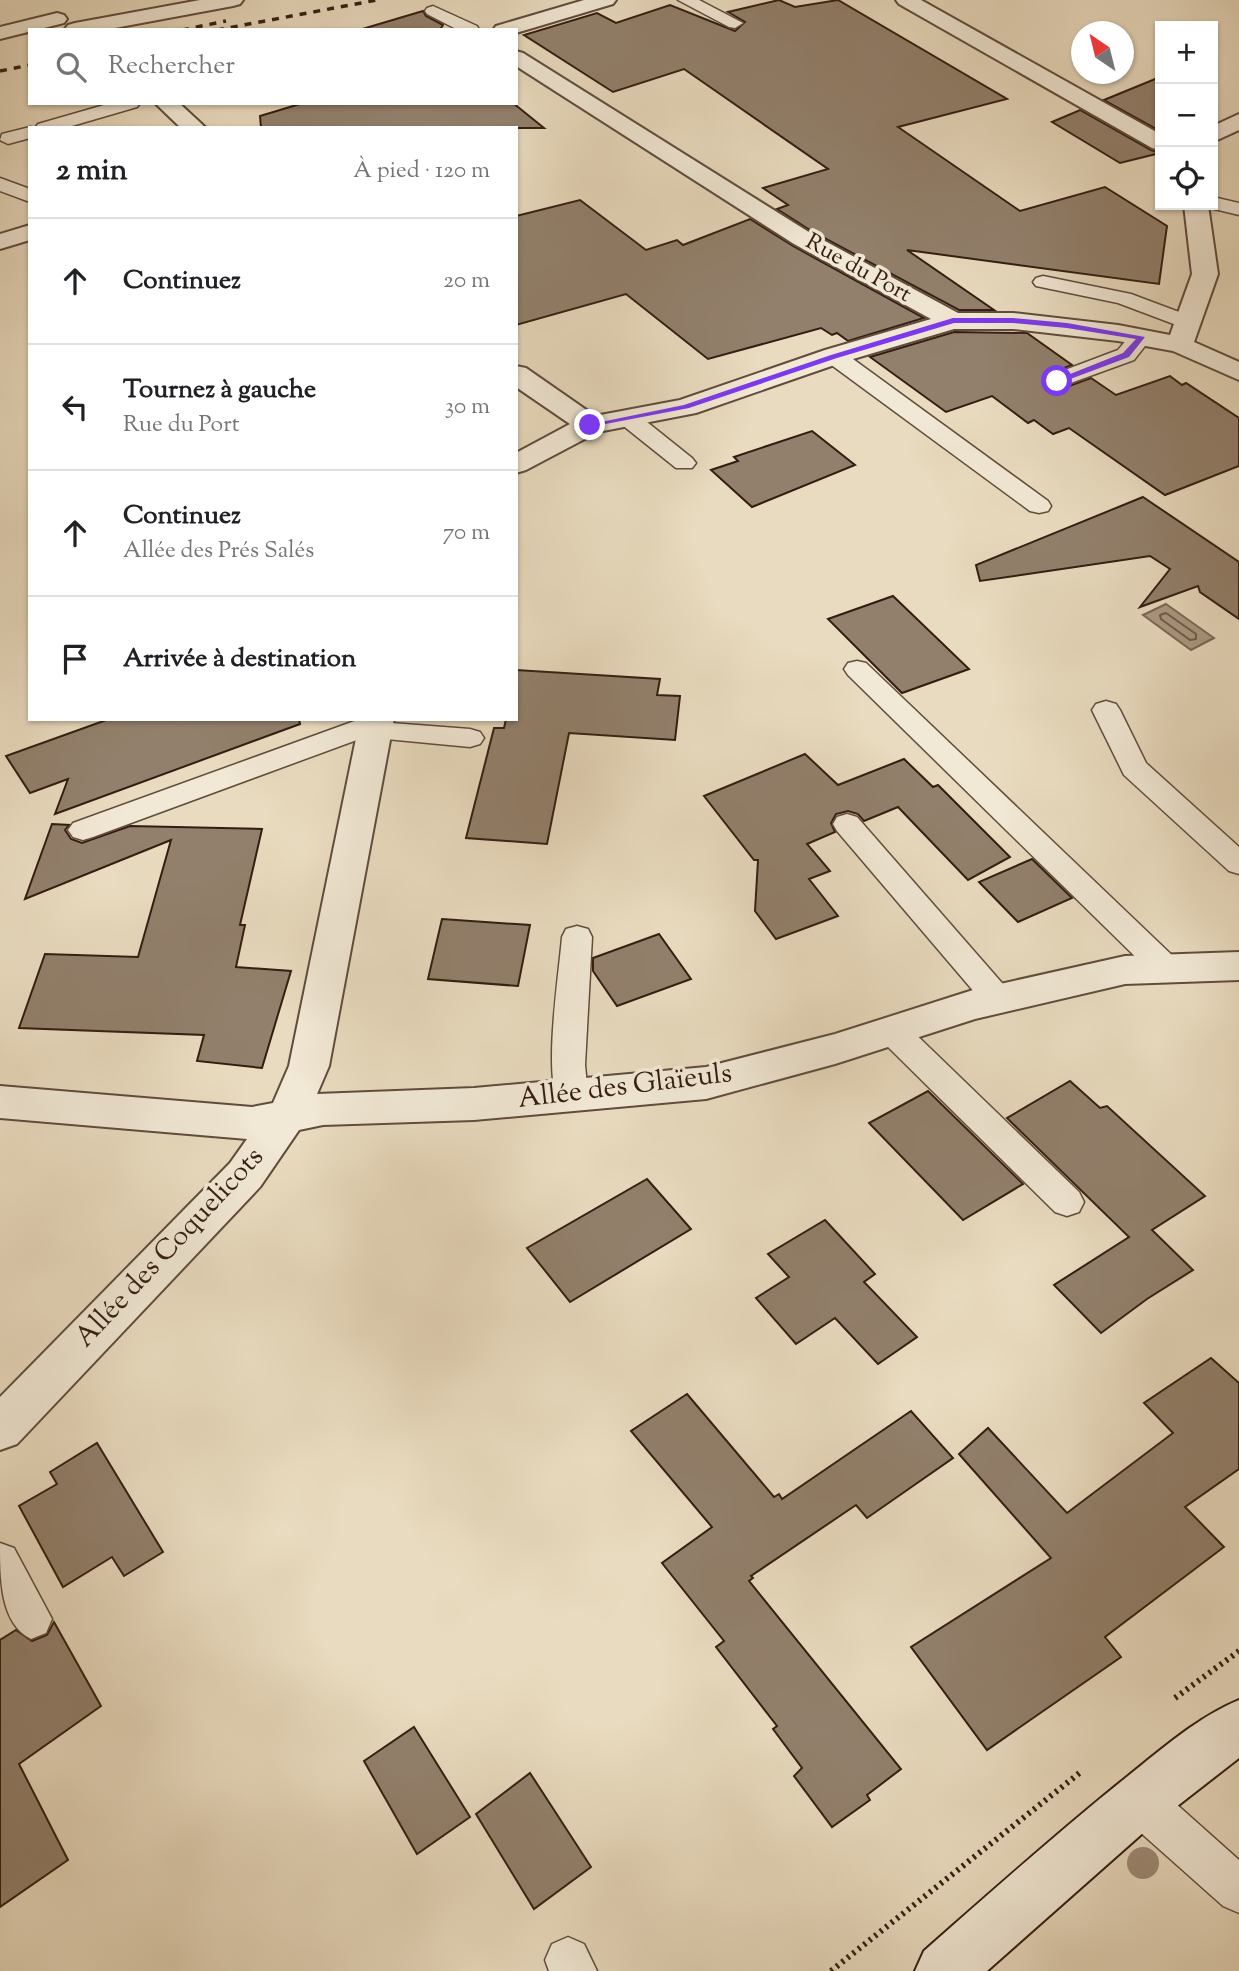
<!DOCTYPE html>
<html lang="fr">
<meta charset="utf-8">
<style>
body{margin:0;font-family:"Sorts Mill Goudy",serif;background:#f6f6f6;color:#202124}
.controls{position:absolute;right:21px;top:21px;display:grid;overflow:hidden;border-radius:0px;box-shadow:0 2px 5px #0004}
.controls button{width:63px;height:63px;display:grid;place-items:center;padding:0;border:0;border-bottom:2px solid #e0e0e0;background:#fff;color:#202124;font:35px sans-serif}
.compass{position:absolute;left:1071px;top:21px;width:63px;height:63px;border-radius:50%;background:#fff;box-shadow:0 2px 5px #0004;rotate:325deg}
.stop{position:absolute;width:21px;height:21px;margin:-16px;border:5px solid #7c3aed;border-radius:50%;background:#fff}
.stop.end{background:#7c3aed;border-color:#fff;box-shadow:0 2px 7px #0008}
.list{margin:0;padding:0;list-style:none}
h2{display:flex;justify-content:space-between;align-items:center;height:91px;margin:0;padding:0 28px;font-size:30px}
h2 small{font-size:23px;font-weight:400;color:#757577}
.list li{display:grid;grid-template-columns:46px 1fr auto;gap:21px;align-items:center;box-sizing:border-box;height:126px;padding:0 28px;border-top:2px solid #e0e0e0}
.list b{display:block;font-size:26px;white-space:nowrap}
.list p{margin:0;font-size:23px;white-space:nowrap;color:#757577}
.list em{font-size:23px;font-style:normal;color:#757577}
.icon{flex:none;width:38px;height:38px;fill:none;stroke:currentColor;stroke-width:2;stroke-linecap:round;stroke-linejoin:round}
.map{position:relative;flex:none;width:1239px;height:1971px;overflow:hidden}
.search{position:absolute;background:#fff;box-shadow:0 2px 5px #0004;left:28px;top:28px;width:490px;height:77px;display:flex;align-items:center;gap:18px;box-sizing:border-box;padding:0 24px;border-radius:0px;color:#757577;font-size:26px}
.panel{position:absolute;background:#fff;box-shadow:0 2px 5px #0004;left:28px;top:126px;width:490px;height:595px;border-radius:0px}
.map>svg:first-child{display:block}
.water{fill:#ab9a84;stroke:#7b6856;stroke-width:2}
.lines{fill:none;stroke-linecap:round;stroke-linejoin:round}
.shore{stroke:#6f5c4b;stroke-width:2}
.building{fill:#92806c;stroke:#331d12;stroke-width:2}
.lane-casing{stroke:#604c3d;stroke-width:3}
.street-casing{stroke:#604c3d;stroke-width:4}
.secondary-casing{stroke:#331d12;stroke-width:4}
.path{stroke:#331d12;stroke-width:6;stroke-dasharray:2.5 4.5;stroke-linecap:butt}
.lane{fill:#f1e8d5;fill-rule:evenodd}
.street{fill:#f1e8d5;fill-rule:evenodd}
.secondary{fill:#f1e8d5;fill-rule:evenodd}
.rail{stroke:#331d12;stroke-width:3.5;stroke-dasharray:7 7;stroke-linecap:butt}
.tree{fill:#9e8c78}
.route{fill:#7c3aed}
.labels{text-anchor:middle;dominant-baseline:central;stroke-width:7;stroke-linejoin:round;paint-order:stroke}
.far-street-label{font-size:23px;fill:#331d12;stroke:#f1e8d5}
.street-label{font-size:28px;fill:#331d12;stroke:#f1e8d5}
</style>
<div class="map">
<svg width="1239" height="1971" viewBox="0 0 1239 1971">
<rect width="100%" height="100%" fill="#e9dbbf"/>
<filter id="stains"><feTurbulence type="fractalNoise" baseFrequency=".00286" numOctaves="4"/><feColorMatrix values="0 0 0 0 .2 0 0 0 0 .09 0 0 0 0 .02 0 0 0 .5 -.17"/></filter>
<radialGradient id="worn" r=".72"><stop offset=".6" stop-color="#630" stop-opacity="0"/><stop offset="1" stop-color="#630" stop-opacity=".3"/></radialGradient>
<path class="water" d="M1166 604 1214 638 1191 650 1143 615Z"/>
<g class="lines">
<path class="shore" d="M1166 613 1196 634V639L1190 640 1161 619 1160 615Z"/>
</g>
<g class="building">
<path d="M779 0 795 7 838 0 1007 99 898 127 1020 211 1105 187 1167 226 1159 284 907 250 994 310H959L813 232 777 209 788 205 763 188 828 169 684 69 613 92 524 35 597 13 616 23 670 5 735 31 745 22 728 12Z"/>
<path d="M423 11 426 16 443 25 440 30H359Z"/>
<path d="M1160 77V131L1104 100Z"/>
<path d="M303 103H513L544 128H261L260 116Z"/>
<path d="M1080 110 1151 150 1160 153 1120 163 1052 122Z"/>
<path d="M580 200 646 250 677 240 683 245 750 219 793 246 924 318 848 341 837 333 832 335 821 328 708 359 626 294 516 325V216Z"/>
<path d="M954 332 1027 333 1072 365 1048 374 1044 380 1047 387 1056 391 1091 378 1116 395 1170 376 1182 385 1186 383 1239 418V466L1165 495 1069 428 1053 434 1034 420 1028 423 992 396 946 412 870 357Z"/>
<path d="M812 431 855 465 752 507 711 470 738 461 734 457Z"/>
<path d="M1143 497 1239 562V619L1200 592 1198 586 1140 607 1170 569 1150 556 980 581 976 565Z"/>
<path d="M893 596 969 669 902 693 828 619Z"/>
<path d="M516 670 660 679 657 695 680 696 675 740 569 733 547 844 466 838 494 728H504L506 719H516Z"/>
<path d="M109 719H299L300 724 55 814 68 779 30 793 6 756Z"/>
<path d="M805 754 838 785 904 759 933 787 938 785 1010 857 968 880 898 807 864 821 858 814 848 811 836 814 831 823 835 832 807 844 830 871 809 879 838 916 776 939 755 911 758 860H754L704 796Z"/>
<path d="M52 824 69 825 65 830 71 839 82 843 130 826 262 829 240 925H245L236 967 291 971 262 1068 197 1061 204 1035 19 1028 45 954 138 957 171 840 25 899Z"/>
<path d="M1032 859 1072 898 1018 922 979 882Z"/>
<path d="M442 919 530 925 518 986 428 979Z"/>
<path d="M659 934 691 979 617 1006 593 971V958Z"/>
<path d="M1070 1081 1100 1108 1107 1106 1205 1196 1152 1230 1193 1270 1147 1299 1101 1333 1054 1285 1129 1237 1007 1118Z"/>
<path d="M928 1091 1023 1184 963 1220 869 1123Z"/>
<path d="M647 1179 691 1229 570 1302 527 1248Z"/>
<path d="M825 1220 875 1274 864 1282 917 1337 878 1364 835 1318 796 1344 756 1298 789 1277 768 1254Z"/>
<path d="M1211 1358 1239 1383V1469L1185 1507 1224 1547 1105 1637 1121 1657 987 1750 911 1647 1051 1558 959 1454 988 1428 1067 1513 1173 1433 1144 1403Z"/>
<path d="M687 1394 774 1497 779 1494 782 1499 911 1411 953 1458 867 1518 856 1505 751 1576 753 1578 749 1581 901 1769 867 1795 870 1800 832 1827 794 1776 802 1768 773 1729 777 1726 716 1647 724 1641 662 1563 712 1527 631 1431Z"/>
<path d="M97 1443 163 1552 124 1576 112 1557 63 1587 19 1506 57 1484 50 1472Z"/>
<path d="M54 1622 101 1706 19 1764 68 1860 0 1907V1640L16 1630 32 1641 47 1635Z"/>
<path d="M414 1727 470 1817 417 1854 364 1761Z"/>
<path d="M530 1773 591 1867 534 1909 476 1814Z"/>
</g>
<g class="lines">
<g class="lane-casing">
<g id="lane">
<path d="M678 0H699L743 23 735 28 729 27Z"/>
<path d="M433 6 477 26 479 30H458L427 14 425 11 427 8Z"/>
<path d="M111 103H140L137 107 65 128H35L38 124Z"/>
<path d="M30 127 35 128H30V138L8 144 0 140 2 134Z"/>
<path d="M0 178 30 189V202L0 191Z"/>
<path d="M1213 197 1239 203V215L1206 207 1205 205H1213Z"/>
<path d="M1043 276 1131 294 1195 318 1198 323 1195 328 1187 329 1118 303 1036 286 1033 282 1036 278Z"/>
<path d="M1141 331 1149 332 1152 337 1134 360 1057 388 1049 386 1046 381 1049 376 1118 350 1133 332Z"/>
<path d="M834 349 842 351 1048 501 1051 506 1048 511 1039 513 1030 511 826 361 823 356 826 351Z"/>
<path d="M629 412 637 414 692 458 696 463 692 468H676L621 424 618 419 621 414Z"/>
<path d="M857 661 866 663 1177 960 1182 968 1177 976 1166 980 1155 976 848 675 844 669 848 663Z"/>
<path d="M1106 701 1116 704 1120 710 1146 763 1239 847V874L1229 871 1124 775 1092 710 1096 704Z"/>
<path d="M360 719H388L391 723 470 729 480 732 484 738 480 744 470 747 365 737 93 837 83 840 73 837 68 830 73 823Z"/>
<path d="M847 814 857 817 1009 991 1014 999 1009 1007 998 1011 987 1007 837 831 833 824 837 817Z"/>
<path d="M577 926 588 929 592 937 585 1065 588 1095 583 1104 571 1108 559 1104C543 1074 559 975 562 937L566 929Z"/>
<path d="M892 1019 903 1022 1079 1192 1084 1202 1079 1212 1067 1216 1055 1212 881 1040 876 1031 881 1022Z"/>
<path d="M0 1543 14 1548 52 1619 46 1633 31 1639C0 1624 0 1578 0 1543Z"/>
<path d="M1139 1779 1155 1785 1239 1860V1913L1223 1906 1123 1817 1117 1801 1123 1785Z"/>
<path d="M568 1937 584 1944 597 1971H549L545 1960 552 1944Z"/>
</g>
</g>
<g class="street-casing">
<g id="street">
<path d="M200 0H243L240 4 233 6 104 30 65 29 68 25 75 23Z"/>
<path d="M584 0H616L613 4 516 33V30H493L496 26Z"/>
<path d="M896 0H921L1160 134V150L1152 148 899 4Z"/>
<path d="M57 13 64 15 67 19 64 23 0 39V27Z"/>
<path d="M516 51 523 53 812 234 958 313H1013L1118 325 1170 335 1192 274 1184 205H1208L1218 274 1194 342 1239 362V380L1173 351 1118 341 1013 329H954L843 362 696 413 598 432 526 470 516 473V453L570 424 516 387V366L526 368 595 416 680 400 825 350 931 319 794 244 516 66Z"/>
<path d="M155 103H179L206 128H181Z"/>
<path d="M1239 114V130L1213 142V126Z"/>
<path d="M30 225V240L0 249V234Z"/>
<path d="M360 719H394L329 1066 317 1094 474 1088 706 1067 835 1034 973 990 1125 956 1239 952V980L1125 984 975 1019 835 1064 706 1099 474 1120 323 1125 299 1130 260 1187 17 1444 0 1450V1397L230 1163 247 1139 0 1118V1086L252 1107 273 1103 289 1066Z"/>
</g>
</g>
<g class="secondary-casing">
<path id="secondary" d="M1239 1700V1758L1144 1832 987 1971H915L924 1951C991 1892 1058 1832 1128 1776 1163 1748 1198 1717 1239 1700Z"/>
</g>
<g class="path">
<path d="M1175 1698 1239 1651"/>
<path d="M831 1971 1082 1771"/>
</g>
<use href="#lane" class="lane"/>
<use href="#street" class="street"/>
<use href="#secondary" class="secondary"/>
<g class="rail">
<path d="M182 30 226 21"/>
<path d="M217 30 377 0"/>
<path d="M0 71 30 65"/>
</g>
</g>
<circle class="tree" cx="1143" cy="1863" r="16"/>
<path class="route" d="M953 318H1013L1067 323 1145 337 1129 357 1057 384 1055 380 1123 353 1136 339 1067 328 1013 323H954L837 358 689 408 590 427 586 425 684 405 831 355Z"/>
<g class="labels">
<g class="far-street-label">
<text transform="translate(858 269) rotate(29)">Rue du Port</text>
</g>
<g class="street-label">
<text transform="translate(625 1087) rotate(-7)">Allée des Glaïeuls</text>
<text transform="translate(170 1248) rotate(-47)">Allée des Coquelicots</text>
</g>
</g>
<rect width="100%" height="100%" filter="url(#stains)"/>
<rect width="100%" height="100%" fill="url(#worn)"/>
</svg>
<div class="controls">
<button>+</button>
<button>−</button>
<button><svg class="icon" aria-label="locate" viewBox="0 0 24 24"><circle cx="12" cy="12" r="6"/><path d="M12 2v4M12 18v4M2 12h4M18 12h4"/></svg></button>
</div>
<svg class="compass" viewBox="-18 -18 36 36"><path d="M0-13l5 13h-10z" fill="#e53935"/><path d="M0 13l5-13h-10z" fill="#757577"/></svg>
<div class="stop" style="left:1057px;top:381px"></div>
<div class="stop end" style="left:590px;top:425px"></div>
<div class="search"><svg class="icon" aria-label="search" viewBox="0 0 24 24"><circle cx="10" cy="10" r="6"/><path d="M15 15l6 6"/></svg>Rechercher</div>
<section class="panel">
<h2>2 min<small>À pied · 120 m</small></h2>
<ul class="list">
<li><svg class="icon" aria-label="ahead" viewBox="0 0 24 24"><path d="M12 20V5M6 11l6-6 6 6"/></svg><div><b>Continuez</b></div><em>20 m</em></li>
<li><svg class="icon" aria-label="left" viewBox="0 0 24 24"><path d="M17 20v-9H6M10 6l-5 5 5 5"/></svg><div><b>Tournez à gauche</b><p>Rue du Port</p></div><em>30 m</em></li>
<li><svg class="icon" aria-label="ahead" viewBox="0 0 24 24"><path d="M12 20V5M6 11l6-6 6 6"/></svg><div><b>Continuez</b><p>Allée des Prés Salés</p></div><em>70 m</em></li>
<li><svg class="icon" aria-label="arrive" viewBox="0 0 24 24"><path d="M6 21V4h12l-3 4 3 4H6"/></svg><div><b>Arrivée à destination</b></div></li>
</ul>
</section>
</div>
